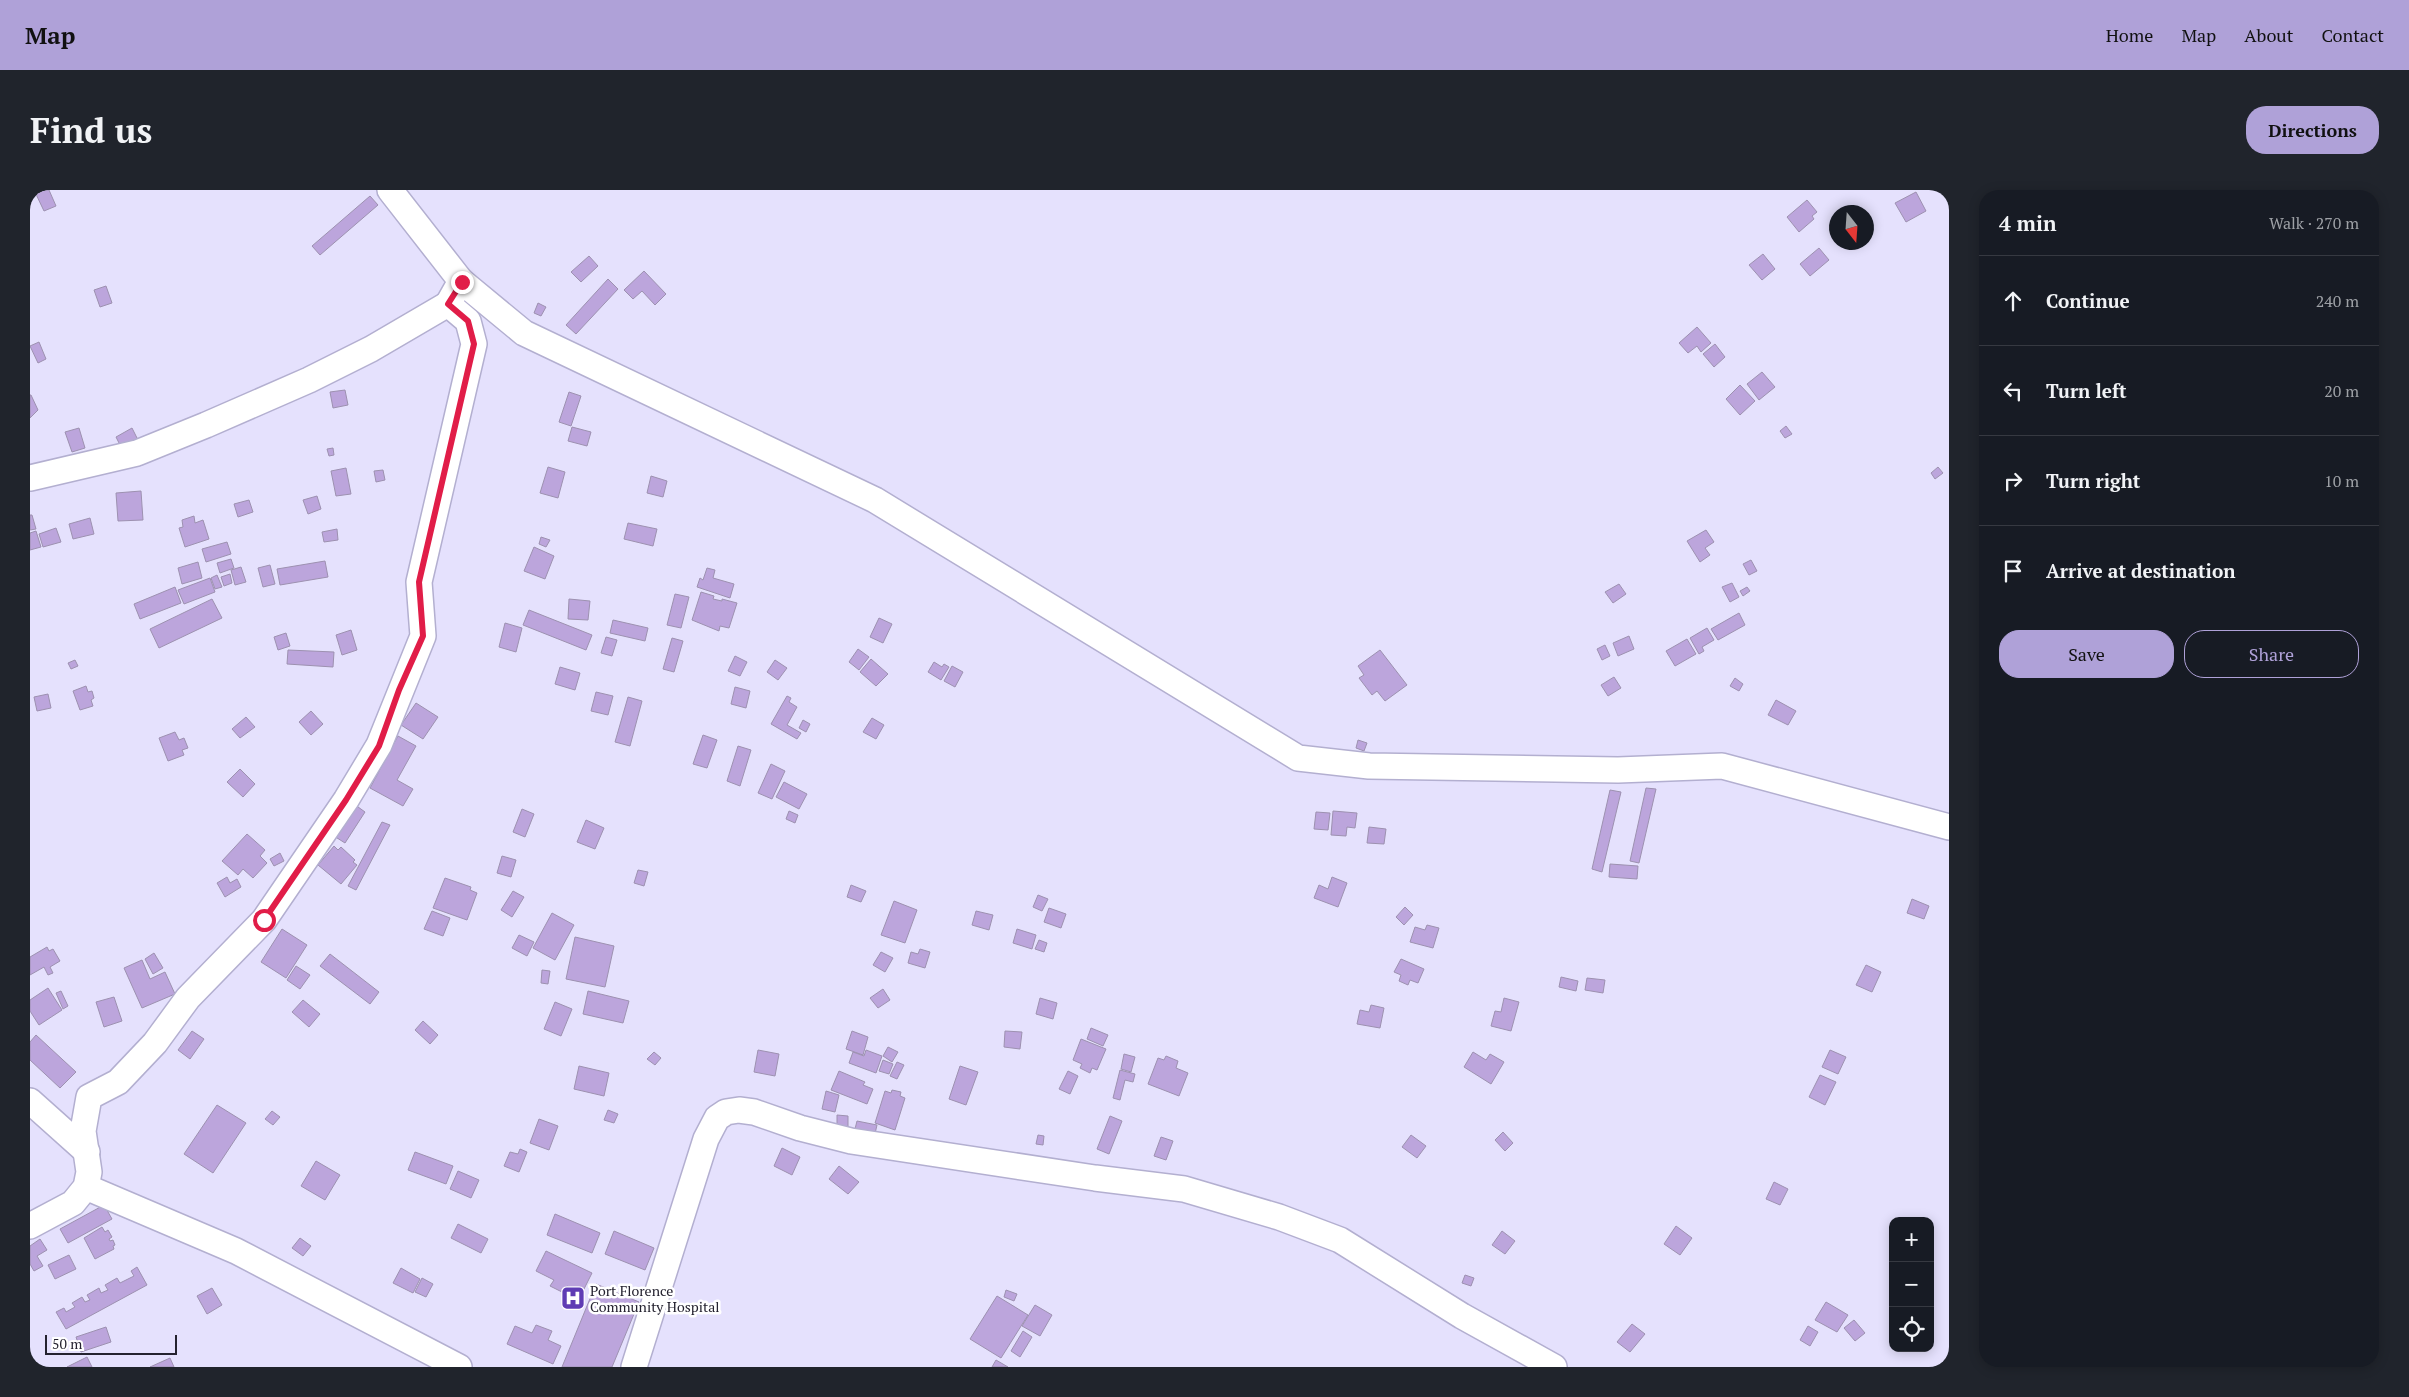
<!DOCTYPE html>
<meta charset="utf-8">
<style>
body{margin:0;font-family:"PT Serif",serif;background:#20242c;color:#f1f3f6}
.controls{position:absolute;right:15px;bottom:15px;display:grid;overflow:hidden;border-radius:10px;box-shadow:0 2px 12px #0003}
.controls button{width:45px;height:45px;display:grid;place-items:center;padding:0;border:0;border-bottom:1px solid #363941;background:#171b24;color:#f1f3f6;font:25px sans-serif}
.compass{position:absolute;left:1799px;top:15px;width:45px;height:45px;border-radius:50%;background:#171b24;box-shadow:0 2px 12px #0003;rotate:163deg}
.scale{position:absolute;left:15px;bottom:12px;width:132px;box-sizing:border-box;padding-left:5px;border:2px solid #24222f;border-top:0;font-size:14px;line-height:18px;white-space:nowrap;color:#24222f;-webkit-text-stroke:4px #fff;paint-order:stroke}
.stop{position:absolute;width:15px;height:15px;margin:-11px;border:4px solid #e11d48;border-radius:50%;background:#fff}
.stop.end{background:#e11d48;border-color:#fff;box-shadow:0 1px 5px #0008}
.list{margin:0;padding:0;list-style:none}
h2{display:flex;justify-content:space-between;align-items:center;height:65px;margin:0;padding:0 20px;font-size:21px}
h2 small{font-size:16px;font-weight:400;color:#9ea1a6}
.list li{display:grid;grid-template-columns:32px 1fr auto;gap:15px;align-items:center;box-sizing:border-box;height:90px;padding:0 20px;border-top:1px solid #363941}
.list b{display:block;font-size:19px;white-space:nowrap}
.list em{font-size:16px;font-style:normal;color:#9ea1a6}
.actions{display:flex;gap:10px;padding:15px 20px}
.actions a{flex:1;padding:11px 0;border:1px solid #afa1d8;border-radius:20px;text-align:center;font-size:18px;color:#afa1d8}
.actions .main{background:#afa1d8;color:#111}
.icon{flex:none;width:28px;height:28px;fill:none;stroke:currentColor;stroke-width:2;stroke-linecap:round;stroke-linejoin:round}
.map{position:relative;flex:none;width:1919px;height:1177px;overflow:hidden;border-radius:20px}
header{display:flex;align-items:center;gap:30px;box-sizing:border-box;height:70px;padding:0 25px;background:#afa1d8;color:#111}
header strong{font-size:24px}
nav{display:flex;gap:28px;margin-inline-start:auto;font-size:18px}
.intro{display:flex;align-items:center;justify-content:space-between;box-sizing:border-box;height:120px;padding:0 30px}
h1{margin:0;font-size:35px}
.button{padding:12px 22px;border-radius:20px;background:#afa1d8;color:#111;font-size:18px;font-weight:700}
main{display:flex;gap:30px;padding:0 30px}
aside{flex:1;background:#171b24;border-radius:20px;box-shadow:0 2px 12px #0003}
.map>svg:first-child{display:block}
.building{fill:#bca5dc;stroke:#9d91b0}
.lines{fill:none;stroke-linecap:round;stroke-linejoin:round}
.minor-casing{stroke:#b3afd0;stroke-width:28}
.minor{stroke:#fff;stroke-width:25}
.route{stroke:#e11d48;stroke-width:6}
.labels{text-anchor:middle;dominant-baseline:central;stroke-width:5;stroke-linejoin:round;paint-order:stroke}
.poi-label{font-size:14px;fill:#24222f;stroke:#fff;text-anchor:start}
</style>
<header>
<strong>Map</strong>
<nav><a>Home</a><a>Map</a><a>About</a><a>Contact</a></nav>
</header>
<div class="intro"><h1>Find us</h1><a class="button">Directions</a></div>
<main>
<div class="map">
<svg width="1919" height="1177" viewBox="0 0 1919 1177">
<rect width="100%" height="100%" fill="#e5e1fd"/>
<g class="building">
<path d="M4 0H19L26 16 14 21Z"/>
<path d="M1886 2 1896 21 1876 32 1865 13Z"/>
<path d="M340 6 348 15 290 65 282 56Z"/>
<path d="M1777 10 1787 22 1782 26 1784 29 1769 42 1757 27Z"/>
<path d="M1789 58 1799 70 1780 86 1770 74Z"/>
<path d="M1733 64 1745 79 1732 90 1719 75Z"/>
<path d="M559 66 568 76 551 92 541 82Z"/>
<path d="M614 81 636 104 625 115 612 101 603 109 594 100Z"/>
<path d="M578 89 588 99 546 144 536 135Z"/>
<path d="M76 96 82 113 70 117 64 100Z"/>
<path d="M508 113 516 117 511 126 504 123Z"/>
<path d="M1667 137 1681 153 1671 162 1667 156 1658 163 1649 153Z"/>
<path d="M9 152 16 169 8 173 0 156Z"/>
<path d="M1685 154 1695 167 1684 177 1673 164Z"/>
<path d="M1732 182 1745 197 1729 210 1717 194Z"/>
<path d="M1710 195 1725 211 1710 225 1696 209Z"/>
<path d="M315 200 318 215 303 218 300 202Z"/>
<path d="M539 202 551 206 541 236 529 232Z"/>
<path d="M1 205 8 220 0 228V205Z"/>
<path d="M1756 236 1762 244 1755 248 1750 241Z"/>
<path d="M542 237 561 242 557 256 538 251Z"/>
<path d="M49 238 55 258 42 262 35 242Z"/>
<path d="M102 238 110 254 94 263 86 247Z"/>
<path d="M303 258 304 265 299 266 297 259Z"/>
<path d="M518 277 535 282 528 308 510 303Z"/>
<path d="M1908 277 1913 283 1905 289 1901 283Z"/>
<path d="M316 278 321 304 306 306 301 281Z"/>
<path d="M353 280 355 290 346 292 344 281Z"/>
<path d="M621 286 637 291 633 307 617 303Z"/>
<path d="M111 301 113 330 88 331 86 303Z"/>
<path d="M287 306 291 319 278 324 273 310Z"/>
<path d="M219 310 223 322 208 327 204 314Z"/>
<path d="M0 325H2L6 339 0 340Z"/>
<path d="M164 326 165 333 173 330 179 349 155 357 149 338 153 337 152 330Z"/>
<path d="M60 328 64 344 43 349 39 334Z"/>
<path d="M598 333 627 339 623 356 594 349Z"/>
<path d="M26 338 31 352 13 357 9 344Z"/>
<path d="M307 339 308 350 294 352 292 342Z"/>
<path d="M1676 340 1684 352 1675 358 1680 365 1670 372 1657 351Z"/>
<path d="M6 341 11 357 0 360V343Z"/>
<path d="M511 347 520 350 516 357 509 354Z"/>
<path d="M197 352 201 364 176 372 172 359Z"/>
<path d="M504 357 524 366 515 389 494 381Z"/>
<path d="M201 369 204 378 190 383 187 373Z"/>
<path d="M1721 370 1727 381 1719 385 1713 374Z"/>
<path d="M295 371 298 387 250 395 247 379Z"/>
<path d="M168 372 172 388 152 394 148 378Z"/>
<path d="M240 375 245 394 233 397 228 378Z"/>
<path d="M211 377 216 392 205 395 201 380Z"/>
<path d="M677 378 685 380 683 388 704 394 700 408 667 397 670 388 673 390Z"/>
<path d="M200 384 202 393 194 396 191 387Z"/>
<path d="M187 385 192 397 185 399 181 388Z"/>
<path d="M180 388 185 402 154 414 148 400Z"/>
<path d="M1702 393 1709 407 1700 412 1692 397Z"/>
<path d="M1589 394 1596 404 1583 413 1575 402Z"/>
<path d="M145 397 151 413 110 429 104 414Z"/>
<path d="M1717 397 1720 401 1713 406 1710 401Z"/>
<path d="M671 402 684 406 683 409 692 411V409L707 413 699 438 690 436 689 441 662 430Z"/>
<path d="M645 404 659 407 651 438 637 435Z"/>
<path d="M182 409 192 428 129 458 120 439Z"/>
<path d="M539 409 560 411 558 430 538 429Z"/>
<path d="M499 420 562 445 556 460 493 435Z"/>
<path d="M1709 423 1715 435 1688 450 1681 439Z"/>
<path d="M849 428 862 434 853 453 840 447Z"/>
<path d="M583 430 618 438 615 451 580 443Z"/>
<path d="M475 433 492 438 486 462 469 457Z"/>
<path d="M1677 438 1684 450 1672 457 1674 461 1669 464 1660 448Z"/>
<path d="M321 440 327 460 312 465 306 445Z"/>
<path d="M256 443 260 456 248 460 244 447Z"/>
<path d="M1599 446 1604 459 1588 466 1583 453Z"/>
<path d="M576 447 587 450 582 466 571 463Z"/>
<path d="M642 448 653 451 644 482 633 479Z"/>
<path d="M1657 449 1666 464 1645 476 1636 461Z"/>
<path d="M1575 455 1580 466 1572 470 1567 459Z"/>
<path d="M828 459 839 467 829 480 819 472Z"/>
<path d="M258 460 304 462 303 477 257 474Z"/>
<path d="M1350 460 1377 495 1355 511 1347 501 1342 505 1329 488 1334 485 1328 476Z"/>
<path d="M705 466 717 472 710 486 698 481Z"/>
<path d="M841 469 858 484 846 496 830 482Z"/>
<path d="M45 470 48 476 41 479 38 473Z"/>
<path d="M745 470 757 478 748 490 737 482Z"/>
<path d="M904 472 912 477 914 474 919 477 911 490 898 482Z"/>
<path d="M922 476 933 482 925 497 914 491Z"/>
<path d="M530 477 550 483 545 500 525 494Z"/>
<path d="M1584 487 1591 498 1578 506 1571 495Z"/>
<path d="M1705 488 1713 494 1709 501 1700 496Z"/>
<path d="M56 496 58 502 62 501 64 508 61 510 63 516 50 520 43 501Z"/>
<path d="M705 497 720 501 716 518 701 514Z"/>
<path d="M566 502 583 506 578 525 561 521Z"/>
<path d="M18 504 21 518 7 521 4 507Z"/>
<path d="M757 506 761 508 759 512 767 517 757 535 771 543 767 549 741 534Z"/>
<path d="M598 507 612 511 600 556 585 552Z"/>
<path d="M1746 510 1766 521 1758 535 1738 525Z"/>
<path d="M386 513 408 527 393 549 371 535Z"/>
<path d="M281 521 293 534 281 545 269 532Z"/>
<path d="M216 527 225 537 210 548 202 539Z"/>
<path d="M842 528 854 535 846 549 833 542Z"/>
<path d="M773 530 780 534 776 542 769 538Z"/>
<path d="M145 542 149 550 154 548 158 558 152 560 154 565 138 571 129 548Z"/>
<path d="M673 545 687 550 677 578 663 574Z"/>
<path d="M368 546 386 556 367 590 383 599 373 616 340 598Z"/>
<path d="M1328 550 1337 553 1334 561 1326 558Z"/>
<path d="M708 556 721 560 710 596 697 591Z"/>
<path d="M741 574 755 581 742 609 728 603Z"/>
<path d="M210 579 225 594 213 607 197 592Z"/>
<path d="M754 592 777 604 769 619 746 607Z"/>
<path d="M1616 598 1626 599 1609 673 1600 671Z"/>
<path d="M1580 600 1591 602 1572 682 1562 679Z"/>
<path d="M324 614 335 622 315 653 304 646Z"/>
<path d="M492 619 504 624 495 647 483 642Z"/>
<path d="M759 621 768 625 765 633 756 629Z"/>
<path d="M1303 621 1327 623 1325 638 1317 637 1316 646 1301 645Z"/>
<path d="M1286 622 1300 623 1298 640 1284 639Z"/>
<path d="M556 630 574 638 565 659 547 652Z"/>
<path d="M352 632 360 635 326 700 318 696Z"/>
<path d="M1339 637 1356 639 1354 654 1337 653Z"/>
<path d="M217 644 235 660 230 666 237 673 223 688 213 679 208 685 192 671Z"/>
<path d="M304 656 308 660 311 657 325 670 323 672 327 675 311 694 288 675Z"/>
<path d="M250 663 254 671 244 676 240 669Z"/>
<path d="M472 666 486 670 481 687 467 683Z"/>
<path d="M1580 674 1608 676 1607 689 1579 687Z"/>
<path d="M608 680 618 682 614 696 604 693Z"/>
<path d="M197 687 200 693 207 689 211 697 195 707 187 693Z"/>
<path d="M1302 687 1317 693 1308 717 1284 708 1289 695 1298 699Z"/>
<path d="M415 688 441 697 440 700 447 703 437 730 403 718Z"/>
<path d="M821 695 836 701 831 712 817 707Z"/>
<path d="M483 701 494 707 482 727 471 720Z"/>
<path d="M1008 705 1018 709 1012 721 1003 717Z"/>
<path d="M1882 709 1899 716 1894 729 1877 723Z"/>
<path d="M864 711 887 720 875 753 851 745Z"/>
<path d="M1375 717 1383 725 1374 735 1366 727Z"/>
<path d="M1019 718 1036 724 1031 738 1014 732Z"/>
<path d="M402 721 420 728 413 746 394 739Z"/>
<path d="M946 721 963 725 959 740 942 735Z"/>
<path d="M522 723 544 735 525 770 503 758Z"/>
<path d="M1397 735 1409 738 1403 758 1380 752 1385 737 1395 740Z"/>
<path d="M252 739 277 755 256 788 231 772Z"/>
<path d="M987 739 1006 745 1002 759 983 753Z"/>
<path d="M489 745 504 752 497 766 482 758Z"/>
<path d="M545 747 584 756 575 797 536 789Z"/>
<path d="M1009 750 1017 753 1014 762 1005 759Z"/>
<path d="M17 757 19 761 23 759 30 771 20 777 23 783 18 785 14 777 0 785V767Z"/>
<path d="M890 759 900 762 895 778 878 773 881 762 888 764Z"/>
<path d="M851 762 863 768 855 782 843 775Z"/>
<path d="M124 763 133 778 123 784 115 769Z"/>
<path d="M300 764 349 802 340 814 290 776Z"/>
<path d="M1371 769 1394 779 1388 793 1380 790 1378 795 1369 791 1371 785 1364 782Z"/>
<path d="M112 770 120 789 135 782 145 804 112 818 94 778Z"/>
<path d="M1836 775 1851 782 1842 802 1826 795Z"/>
<path d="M266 776 280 785 270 799 257 790Z"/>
<path d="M512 780 520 781 518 794 511 793Z"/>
<path d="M1531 787 1548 791 1546 801 1529 797Z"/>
<path d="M1557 788 1575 790 1573 803 1555 800Z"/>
<path d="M18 798 32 820 9 835 0 821V810Z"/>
<path d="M853 799 860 810 848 818 840 808Z"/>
<path d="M31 801 38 816 33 819 26 803Z"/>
<path d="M558 801 599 811 593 833 553 824Z"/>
<path d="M84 807 92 831 74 837 66 812Z"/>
<path d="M1010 808 1027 813 1023 829 1006 824Z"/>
<path d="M1474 808 1489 812 1481 841 1461 836 1465 821 1471 822Z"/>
<path d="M273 810 290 824 279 837 262 822Z"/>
<path d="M525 812 542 819 531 846 514 839Z"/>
<path d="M1341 815 1354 818 1350 838 1327 834 1330 820 1339 822Z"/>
<path d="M393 831 408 845 400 854 385 840Z"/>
<path d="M1061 838 1078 845 1073 856 1057 849Z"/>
<path d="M162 841 174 849 160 869 148 860Z"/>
<path d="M822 841 838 847 833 865 816 859Z"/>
<path d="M975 841 992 842 990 859 974 857Z"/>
<path d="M6 845 46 882 30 898 0 870V852Z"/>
<path d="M1051 849 1076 859 1067 880 1062 878 1060 883 1050 878 1052 874 1043 870Z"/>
<path d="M858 857 868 862 862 872 853 866Z"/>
<path d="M728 860 749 864 745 886 724 882Z"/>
<path d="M836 860 852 866 846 883 819 873 823 862 834 866Z"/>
<path d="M1800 860 1816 867 1808 884 1792 877Z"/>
<path d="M624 862 631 868 625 875 617 869Z"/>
<path d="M1443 862 1456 870 1460 864 1474 872 1461 894 1434 877Z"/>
<path d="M1094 864 1105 867 1101 882 1091 879Z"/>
<path d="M1136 866 1148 871 1146 878 1158 883 1149 906 1118 894 1128 868 1134 870Z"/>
<path d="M853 870 863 874 859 884 849 881Z"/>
<path d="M867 872 874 875 867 889 860 886Z"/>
<path d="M549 876 579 883 574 906 544 899Z"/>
<path d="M930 876 948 882 936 915 919 909Z"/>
<path d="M1090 880 1105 884 1103 892 1095 890 1090 910 1083 908Z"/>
<path d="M809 881 835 892 833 895 843 899 837 914 801 900Z"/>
<path d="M1038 881 1048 886 1040 904 1029 899Z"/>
<path d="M1790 885 1806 892 1795 915 1779 907Z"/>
<path d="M862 900 871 902 870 906 875 908 865 940 845 933 855 901 861 903Z"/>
<path d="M796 901 809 905 805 922 792 919Z"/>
<path d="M187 915 216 933 183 983 154 964Z"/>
<path d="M578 920 588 924 584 933 574 930Z"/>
<path d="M242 921 250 927 243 935 235 929Z"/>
<path d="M807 925 818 926V937L807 936Z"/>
<path d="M1080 926 1092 931 1079 964 1067 959Z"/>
<path d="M509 929 528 936 519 960 500 953Z"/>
<path d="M827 931 847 935 844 948 824 943Z"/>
<path d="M1473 942 1483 953 1475 961 1465 950Z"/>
<path d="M1008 945 1014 946 1013 955 1006 954Z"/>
<path d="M1381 945 1396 956 1387 968 1372 957Z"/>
<path d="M1131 947 1143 951 1136 970 1124 966Z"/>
<path d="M752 958 770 967 762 985 744 976Z"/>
<path d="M490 959 497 962 489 982 474 976 480 962 488 964Z"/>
<path d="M385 962 423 976 416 994 378 980Z"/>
<path d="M286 971 310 985 295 1010 271 996Z"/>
<path d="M809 976 829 992 818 1004 799 989Z"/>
<path d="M428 981 449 990 441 1008 420 999Z"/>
<path d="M1744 992 1758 999 1750 1015 1736 1009Z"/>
<path d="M74 1015 82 1029 38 1053 30 1039Z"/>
<path d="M525 1024 570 1043 562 1063 517 1045Z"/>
<path d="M428 1034 458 1049 451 1063 421 1048Z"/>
<path d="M1646 1036 1662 1048 1650 1065 1634 1054Z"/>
<path d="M72 1037 75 1042 78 1040 82 1047 79 1049 80 1051 83 1050 85 1055 83 1056 84 1059 65 1069 54 1048Z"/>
<path d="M584 1041 624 1058 615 1080 575 1064Z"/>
<path d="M1472 1041 1485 1051 1475 1064 1462 1055Z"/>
<path d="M270 1048 281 1056 273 1066 262 1058Z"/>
<path d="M10 1049 17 1060 7 1066 13 1076 4 1081 0 1074V1056Z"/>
<path d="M516 1061 562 1083 552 1103 537 1096 534 1103 520 1096 524 1090 506 1081Z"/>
<path d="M39 1065 46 1079 25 1089 18 1075Z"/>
<path d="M107 1077 117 1095 36 1139 26 1122 34 1118 36 1122 45 1117 42 1113 52 1107 55 1112 60 1110 57 1105 69 1098 71 1103 78 1100 75 1095 87 1088 90 1093 104 1086 101 1081Z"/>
<path d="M371 1078 390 1089 383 1103 363 1093Z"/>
<path d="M1435 1085 1444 1088 1441 1096 1432 1093Z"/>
<path d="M392 1088 403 1094 396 1107 385 1102Z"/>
<path d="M566 1094 609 1112 582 1177H532Z"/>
<path d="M182 1098 192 1115 177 1124 167 1106Z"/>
<path d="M976 1100 987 1104 984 1111 974 1107Z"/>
<path d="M967 1106 998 1125 971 1168 940 1149Z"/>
<path d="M1796 1112 1818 1125 1807 1142 1785 1130Z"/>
<path d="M1005 1115 1022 1125 1010 1146 992 1136Z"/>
<path d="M1824 1130 1835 1143 1825 1151 1814 1138Z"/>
<path d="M1602 1134 1615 1144 1600 1162 1587 1152Z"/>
<path d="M506 1135 522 1141 518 1150 531 1156 523 1174 477 1154 485 1136 502 1143Z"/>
<path d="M1778 1136 1788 1142 1780 1156 1770 1150Z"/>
<path d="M76 1137 81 1152 51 1162 46 1147Z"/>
<path d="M993 1141 1002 1147 990 1167 981 1161Z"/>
<path d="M57 1167 62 1177H37Z"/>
<path d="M140 1168 144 1177H120Z"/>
<path d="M966 1170 978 1177H962Z"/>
</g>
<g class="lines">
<g class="minor-casing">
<g id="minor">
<path d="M431 91 494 143 845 310 1268 568 1339 576 1588 580 1692 576 1919 637"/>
<path d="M0 288 107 263 176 235 279 190 341 159 418 114"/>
<path d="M0 911 57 962"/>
<path d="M56 997 206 1061 429 1177"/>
<path d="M0 1036 43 1013 56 997 59 982 53 941 59 907 88 892 125 853 158 808 234 730 316 610 349 555 393 446 389 392 444 154 438 131 418 114 431 91 360 0"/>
<path d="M604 1177 676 949 687 928 696 922 709 920 724 922 770 938 821 951 1065 988 1154 999 1249 1027 1310 1050 1432 1126 1524 1177"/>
</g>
</g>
<use href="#minor" class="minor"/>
</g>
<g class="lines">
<path class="route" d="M234 730 316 610 349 556 369 500 393 446 389 392 444 154 438 131 418 114 432 92"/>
</g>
<defs>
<g id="hospital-square" transform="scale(1.25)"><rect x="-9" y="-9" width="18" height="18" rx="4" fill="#5f3cb4" stroke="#fff"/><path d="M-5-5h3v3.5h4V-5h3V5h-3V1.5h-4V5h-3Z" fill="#fff"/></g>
</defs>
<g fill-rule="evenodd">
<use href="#hospital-square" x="543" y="1108"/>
</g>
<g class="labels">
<g class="poi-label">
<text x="560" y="1100">Port Florence<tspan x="560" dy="16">Community Hospital</tspan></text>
</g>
</g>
</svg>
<div class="controls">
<button>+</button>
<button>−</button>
<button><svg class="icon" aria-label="locate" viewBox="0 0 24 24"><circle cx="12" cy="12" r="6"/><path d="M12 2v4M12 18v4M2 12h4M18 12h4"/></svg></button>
</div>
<svg class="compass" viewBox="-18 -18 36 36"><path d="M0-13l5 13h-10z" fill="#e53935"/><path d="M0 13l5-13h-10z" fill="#9ea1a6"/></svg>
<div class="scale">50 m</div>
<div class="stop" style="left:234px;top:730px"></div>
<div class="stop end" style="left:432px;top:92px"></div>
</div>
<aside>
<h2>4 min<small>Walk · 270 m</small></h2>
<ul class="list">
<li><svg class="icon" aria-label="ahead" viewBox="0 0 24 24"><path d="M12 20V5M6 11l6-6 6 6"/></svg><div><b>Continue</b></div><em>240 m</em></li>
<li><svg class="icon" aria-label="left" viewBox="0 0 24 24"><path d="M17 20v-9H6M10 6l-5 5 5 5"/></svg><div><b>Turn left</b></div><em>20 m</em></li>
<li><svg class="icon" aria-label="right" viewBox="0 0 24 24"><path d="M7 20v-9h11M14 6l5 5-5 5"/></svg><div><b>Turn right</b></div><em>10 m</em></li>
<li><svg class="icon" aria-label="arrive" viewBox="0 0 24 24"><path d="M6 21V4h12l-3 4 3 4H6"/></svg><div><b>Arrive at destination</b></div></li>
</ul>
<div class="actions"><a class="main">Save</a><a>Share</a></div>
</aside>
</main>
